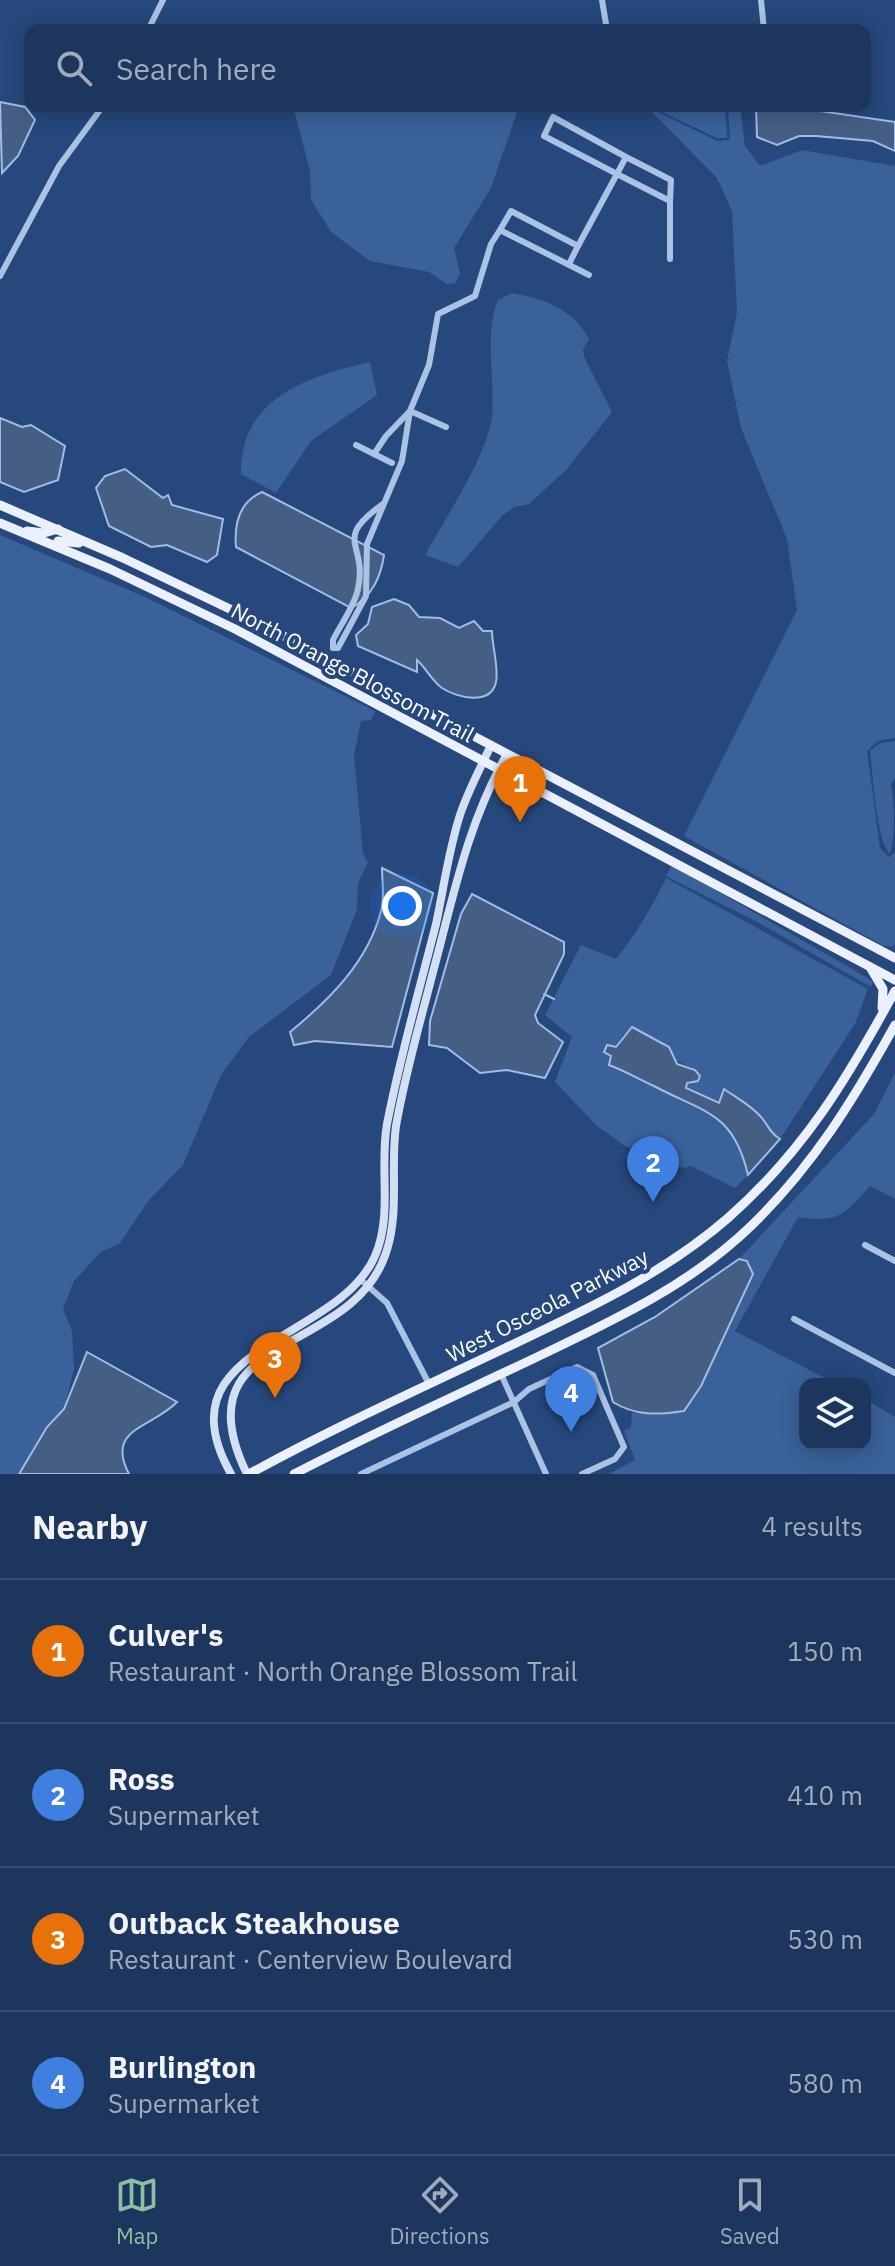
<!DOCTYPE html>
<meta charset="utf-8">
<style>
body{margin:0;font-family:"IBM Plex Sans",sans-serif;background:#294166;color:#f1f3f6}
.controls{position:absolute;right:24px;bottom:24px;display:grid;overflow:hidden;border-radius:16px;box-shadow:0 4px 20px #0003}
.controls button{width:72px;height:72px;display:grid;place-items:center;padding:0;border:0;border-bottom:2px solid #3a5072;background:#1c365d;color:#f1f3f6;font:40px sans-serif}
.you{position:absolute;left:402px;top:906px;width:28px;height:28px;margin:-20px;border:6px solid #fff;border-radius:50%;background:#1a73e8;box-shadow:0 0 0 12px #1a73e833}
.badge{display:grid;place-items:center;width:52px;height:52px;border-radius:50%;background:#8abfa5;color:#fff;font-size:26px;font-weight:700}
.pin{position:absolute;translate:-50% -66px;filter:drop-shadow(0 2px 4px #0008)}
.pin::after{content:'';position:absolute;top:42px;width:28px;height:24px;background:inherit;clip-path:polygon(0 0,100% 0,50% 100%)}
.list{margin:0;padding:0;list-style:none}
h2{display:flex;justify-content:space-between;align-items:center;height:104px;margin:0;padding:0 32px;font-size:34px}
h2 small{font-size:26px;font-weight:400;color:#a0abbc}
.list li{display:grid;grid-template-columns:52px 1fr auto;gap:24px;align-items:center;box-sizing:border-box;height:144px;padding:0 32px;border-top:2px solid #3a5072}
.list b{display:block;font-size:30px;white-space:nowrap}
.list p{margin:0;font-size:26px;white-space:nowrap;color:#a0abbc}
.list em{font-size:26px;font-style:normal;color:#a0abbc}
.icon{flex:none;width:44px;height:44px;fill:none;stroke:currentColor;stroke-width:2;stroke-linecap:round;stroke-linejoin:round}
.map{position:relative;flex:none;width:895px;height:1474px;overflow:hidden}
.search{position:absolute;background:#1c365d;box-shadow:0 4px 20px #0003;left:24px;right:24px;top:24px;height:88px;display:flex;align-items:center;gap:20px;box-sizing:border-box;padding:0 28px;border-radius:16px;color:#a0abbc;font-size:30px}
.sheet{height:680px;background:#1c365d}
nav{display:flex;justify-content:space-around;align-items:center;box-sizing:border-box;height:112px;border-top:2px solid #3a5072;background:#1c365d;font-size:22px;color:#a0abbc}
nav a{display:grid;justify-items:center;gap:4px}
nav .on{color:#8abfa5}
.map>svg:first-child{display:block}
.green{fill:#3a6199}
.water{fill:#455f84;stroke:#9fbde5;stroke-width:2}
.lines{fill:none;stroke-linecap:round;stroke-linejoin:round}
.stream{stroke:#9fbde5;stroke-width:2}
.street{stroke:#aac2e4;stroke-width:6}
.secondary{stroke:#d3e0f4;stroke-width:8}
.primary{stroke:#eaf1fc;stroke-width:9}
.labels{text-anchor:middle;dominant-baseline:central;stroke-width:8;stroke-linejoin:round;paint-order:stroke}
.street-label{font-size:22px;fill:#fff;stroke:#26487c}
</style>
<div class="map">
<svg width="895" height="1474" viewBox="0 0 895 1474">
<rect width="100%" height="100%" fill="#26487c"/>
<g class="green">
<path d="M293 106H519L491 188 454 248 460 274 455 283 447 284 429 272 370 261 331 232 311 200 310 171Z"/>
<path d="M646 106 717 141 730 140 728 108 740 107 745 146 760 166 802 150 895 166V738L878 741 867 751 880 848 889 857 895 852V944L892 947 882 945 684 836 797 610 787 539 741 428 727 361 737 312 732 211 717 178Z"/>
<path d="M725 106 727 138H717L651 107Z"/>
<path d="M512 293C545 299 572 308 589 339L583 350 585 359 612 412 567 469 529 504 515 507 503 515 458 567 425 555C444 521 489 452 492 416 495 377 484 336 498 300Z"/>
<path d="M370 362 377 395 311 441 276 493 241 474C240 397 309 376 370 362Z"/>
<path d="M0 535 145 597 375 711 371 720 361 721 354 755 363 853 368 863 358 883 357 909 331 975 249 1037 221 1075 183 1165 149 1200 120 1243 101 1252 74 1281 63 1309 72 1331 74 1369 64 1409 47 1427 19 1474H0Z"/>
<path d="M895 741V778L891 784C895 802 895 838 890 854 876 840 873 774 870 751L880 743Z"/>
<path d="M672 865 866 977 873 982 871 987 759 923 666 876Z"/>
<path d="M666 878 868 989 855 1024 780 1139C770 1133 769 1127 762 1119 752 1106 737 1098 724 1090L719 1103 686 1087 695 1070 624 1034 611 1056 650 1085 700 1105 726 1126 742 1152 748 1175 735 1188 691 1166 683 1168 625 1146 597 1126 555 1082 572 1037 545 1015 581 945 616 959C636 934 652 907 666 878Z"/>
<path d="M895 1073V1199L870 1186C844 1215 839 1223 798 1217L735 1331 836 1384H805V1444H865V1399L895 1417V1474H609L635 1460 624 1431 631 1427 632 1412 659 1415 747 1261 739 1259 874 1114Z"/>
</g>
<g class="water">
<path d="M0 102 25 107 35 120 18 156 2 173Z"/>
<path d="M786 106 895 122V151L873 141 816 136H799L777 145 757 137 756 106Z"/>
<path d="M0 418 22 427 31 425 65 446 58 480 24 492 0 482Z"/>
<path d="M125 469 163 498 168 495 172 505 223 519 217 555 207 562 167 545 151 547 109 526 96 488 105 476Z"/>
<path d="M262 492 384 555C381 577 371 598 351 608L236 547C234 524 239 502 262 492Z"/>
<path d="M394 599 409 605 419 617 440 618 459 628 474 621 483 631H492C492 646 499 667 496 682 491 706 457 698 442 688 432 681 426 668 417 660V672L358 646 356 635 368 624 372 607Z"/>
<path d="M382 868 433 893 392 1047 315 1041 294 1045 290 1032C329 1000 368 962 381 911 385 898 382 881 382 868Z"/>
<path d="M472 894 564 942V954L535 1015 538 1023 563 1042 545 1078 507 1070 480 1073 447 1048 429 1045 430 1021 461 914Z"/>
<path d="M632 1027 669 1047 677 1064 695 1070 700 1076 698 1081 687 1083 686 1088 719 1103 724 1089C737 1098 752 1106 762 1118 769 1127 770 1133 780 1139L748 1175C733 1111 704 1113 654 1086 639 1079 625 1071 609 1065L611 1056 604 1052 607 1045 616 1047Z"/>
<path d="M739 1259 747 1261 753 1274 701 1386 684 1411C658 1415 635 1416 613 1402L598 1348 655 1317Z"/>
<path d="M87 1352 177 1402C152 1428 105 1428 129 1474H19L47 1427 64 1409Z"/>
</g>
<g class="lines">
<path class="stream" d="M544 994 554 999"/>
<g class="street">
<path d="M602 0 607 30"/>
<path d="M761 0 764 30"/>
<path d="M148 30 163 0"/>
<path d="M626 157 553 117 544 136 617 174 626 157 671 180 670 201"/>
<path d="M500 230 511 211 578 246 569 264"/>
<path d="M578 246 617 174 670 201V259"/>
<path d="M0 276 59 166 103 106"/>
<path d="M356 445 392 463"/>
<path d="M374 454 386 436 410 411 446 427"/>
<path d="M333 648H338L366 596 367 544 402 461 410 411 429 365 438 314 475 296 491 244 500 230 589 275"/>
<path d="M333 648V640C341 624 354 607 358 589 368 542 331 541 383 504"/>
<path d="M865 1245 895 1261"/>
<path d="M361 1280 387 1303 429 1384"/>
<path d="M794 1319 895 1373"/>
<path d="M501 1374 546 1474"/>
<path d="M361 1474 514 1402 529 1389 577 1367 593 1375 624 1447 615 1459 582 1474"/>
</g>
<g class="secondary">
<path d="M231 1474C158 1345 337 1343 375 1256 393 1215 379 1167 387 1124 400 1057 419 991 436 924 444 887 449 847 461 812 469 789 481 767 491 745"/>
<path d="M247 1474C177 1330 351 1359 386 1253 400 1212 390 1167 396 1126 405 1074 420 1023 433 972 454 894 467 825 507 754"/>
</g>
<g class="primary">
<path d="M0 505 123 558 255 621 895 958"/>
<path d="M0 523 110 569 235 629 895 980"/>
<path d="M27 531 44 533 58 529"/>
<path d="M55 546 58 541 79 543"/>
<path d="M870 967 883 989 882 1008"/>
<path d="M249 1474C331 1429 415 1391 499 1351 579 1313 660 1277 728 1218 804 1151 847 1079 895 991"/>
<path d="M294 1474C373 1433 455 1396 535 1358 612 1321 689 1286 751 1226 813 1166 854 1099 895 1025"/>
</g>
</g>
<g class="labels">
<g class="street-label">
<text transform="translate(353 672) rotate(28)">North Orange Blossom Trail</text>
<text transform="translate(547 1305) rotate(-27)">West Osceola Parkway</text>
</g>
</g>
</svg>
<div class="controls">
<button><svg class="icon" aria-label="layers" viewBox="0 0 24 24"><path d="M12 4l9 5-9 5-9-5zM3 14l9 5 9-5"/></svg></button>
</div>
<div class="you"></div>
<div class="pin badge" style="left:520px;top:822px;background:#e8710a">1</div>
<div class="pin badge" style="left:653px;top:1202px;background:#3f7fe0">2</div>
<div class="pin badge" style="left:275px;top:1398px;background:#e8710a">3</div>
<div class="pin badge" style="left:571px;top:1432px;background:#3f7fe0">4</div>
<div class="search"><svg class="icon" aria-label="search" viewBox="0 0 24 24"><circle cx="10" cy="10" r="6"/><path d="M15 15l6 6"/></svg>Search here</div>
</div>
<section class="sheet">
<h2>Nearby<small>4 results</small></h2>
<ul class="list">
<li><span class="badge" style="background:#e8710a">1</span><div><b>Culver's</b><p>Restaurant · North Orange Blossom Trail</p></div><em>150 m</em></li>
<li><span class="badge" style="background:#3f7fe0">2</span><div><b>Ross</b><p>Supermarket</p></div><em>410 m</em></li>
<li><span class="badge" style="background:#e8710a">3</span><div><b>Outback Steakhouse</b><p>Restaurant · Centerview Boulevard</p></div><em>530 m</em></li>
<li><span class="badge" style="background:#3f7fe0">4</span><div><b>Burlington</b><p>Supermarket</p></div><em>580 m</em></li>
</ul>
</section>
<nav>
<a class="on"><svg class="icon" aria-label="map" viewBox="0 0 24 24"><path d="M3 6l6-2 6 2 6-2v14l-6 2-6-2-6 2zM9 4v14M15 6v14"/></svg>Map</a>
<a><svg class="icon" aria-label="directions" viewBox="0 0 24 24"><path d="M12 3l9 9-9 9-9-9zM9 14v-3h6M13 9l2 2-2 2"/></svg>Directions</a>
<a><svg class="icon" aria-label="saved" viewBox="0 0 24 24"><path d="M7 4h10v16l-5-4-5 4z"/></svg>Saved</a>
</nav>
